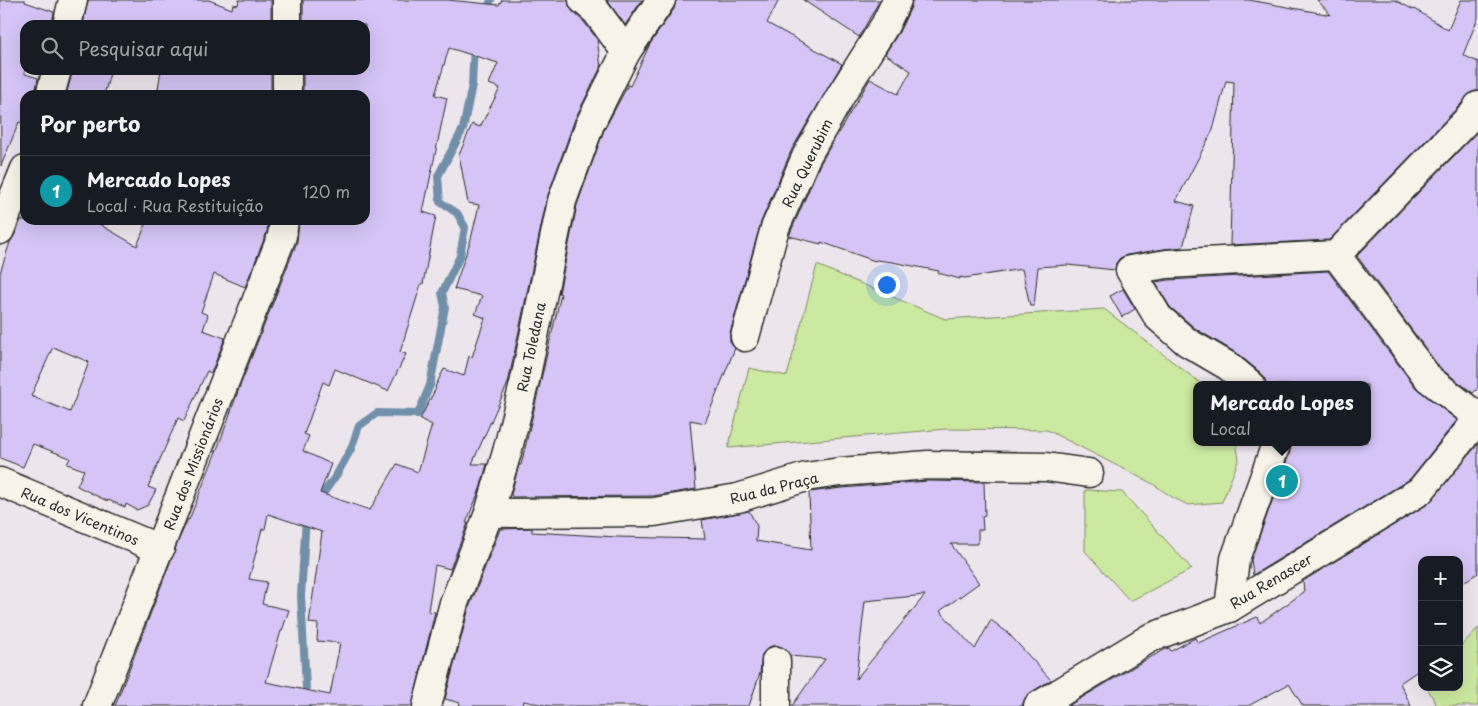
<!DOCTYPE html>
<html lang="pt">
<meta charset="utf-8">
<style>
body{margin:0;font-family:"Playpen Sans",sans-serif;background:#20242c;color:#f1f3f6}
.controls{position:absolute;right:15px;bottom:15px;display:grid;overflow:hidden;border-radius:10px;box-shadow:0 5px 20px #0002}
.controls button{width:45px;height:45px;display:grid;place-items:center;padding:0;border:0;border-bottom:1px solid #363941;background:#171b24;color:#f1f3f6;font:25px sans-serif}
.you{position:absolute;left:886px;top:284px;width:18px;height:18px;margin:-12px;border:4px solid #fff;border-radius:50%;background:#1a73e8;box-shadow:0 0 0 8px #1a73e833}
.badge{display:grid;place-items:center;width:32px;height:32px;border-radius:50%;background:#d1495b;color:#fff;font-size:16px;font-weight:700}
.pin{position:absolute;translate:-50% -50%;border:2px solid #fff;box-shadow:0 1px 5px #0006}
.popup{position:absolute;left:1193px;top:381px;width:178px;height:65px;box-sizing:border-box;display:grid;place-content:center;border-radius:10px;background:#171b24;filter:drop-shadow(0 1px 4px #0005);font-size:16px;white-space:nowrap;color:#9ea1a6}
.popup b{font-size:19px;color:#f1f3f6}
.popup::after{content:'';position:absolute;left:50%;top:100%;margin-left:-10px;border:10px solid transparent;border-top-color:#171b24}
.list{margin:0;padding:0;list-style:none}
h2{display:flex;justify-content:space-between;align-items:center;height:65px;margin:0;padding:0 20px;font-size:21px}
h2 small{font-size:16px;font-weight:400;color:#9ea1a6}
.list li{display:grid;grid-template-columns:32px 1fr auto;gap:15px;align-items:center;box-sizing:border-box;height:70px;padding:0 20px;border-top:1px solid #363941}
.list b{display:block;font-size:19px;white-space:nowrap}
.list p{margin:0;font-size:16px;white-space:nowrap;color:#9ea1a6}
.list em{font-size:16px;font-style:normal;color:#9ea1a6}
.icon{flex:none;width:28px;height:28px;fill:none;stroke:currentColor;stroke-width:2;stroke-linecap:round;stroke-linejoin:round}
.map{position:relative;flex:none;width:1478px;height:706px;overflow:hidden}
.search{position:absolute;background:#171b24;box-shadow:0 5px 20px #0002;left:20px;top:20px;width:350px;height:55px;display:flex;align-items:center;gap:12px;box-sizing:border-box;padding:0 18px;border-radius:15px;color:#9ea1a6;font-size:19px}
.panel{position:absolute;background:#171b24;box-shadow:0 5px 20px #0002;left:20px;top:90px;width:350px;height:135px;border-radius:15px}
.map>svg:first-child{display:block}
.green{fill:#cce9a0;stroke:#7c8a66}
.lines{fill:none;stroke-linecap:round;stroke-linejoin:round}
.stream{stroke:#7090a9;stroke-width:8}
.building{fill:#d5c4f5;stroke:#2b2b2b;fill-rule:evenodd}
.minor-casing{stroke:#2b2b2b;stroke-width:31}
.minor{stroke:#f7f3e8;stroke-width:28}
.labels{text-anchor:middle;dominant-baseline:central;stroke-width:4.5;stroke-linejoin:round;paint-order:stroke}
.street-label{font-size:14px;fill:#2b2b2b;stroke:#f7f3e8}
</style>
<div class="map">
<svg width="1478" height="706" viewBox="0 0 1478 706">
<rect width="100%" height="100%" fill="#ede5ec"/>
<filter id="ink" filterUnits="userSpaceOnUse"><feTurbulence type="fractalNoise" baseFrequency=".02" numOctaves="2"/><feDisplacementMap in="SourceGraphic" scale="10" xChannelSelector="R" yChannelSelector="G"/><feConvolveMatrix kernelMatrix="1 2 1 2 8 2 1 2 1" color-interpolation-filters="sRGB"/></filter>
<g filter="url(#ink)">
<g class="green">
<path d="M817 265 945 319 1104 309 1203 385H1197V442H1236L1239 459 1222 502 1188 505 1172 497 1153 484 1047 430 946 429 728 448 749 368 787 376Z"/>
<path d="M1085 490 1122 492 1192 569 1130 601 1085 551Z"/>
<path d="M1478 628V706H1437L1427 687H1459V648Z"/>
</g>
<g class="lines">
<g class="stream">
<path d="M486 13 491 0"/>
<path d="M318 501 337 474 351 449 359 426 377 413 418 414 430 385 445 307 442 293 460 256 465 227 457 213 440 202 438 176 463 129 472 85 474 45"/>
<path d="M306 518 301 596 307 706"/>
</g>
</g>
<g class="building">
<path d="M0 0H25V2L54 12 52 25H25V74L38 78 35 95H25V124L19 122 1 166Z"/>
<path d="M88 0H209L232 9 233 4 238 5 239 0H271V25H83Z"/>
<path d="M303 0H448L499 5 502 0H568L569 6 573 12 584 22 597 39 601 67 575 119 547 198 508 383 472 464H487L480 489 466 523H468L450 569 435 565 428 611 435 612 412 706H115L179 539 188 519 189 520 221 439 240 386 297 242 299 220H365V95H303V70H365V25H314L303 23ZM449 48 498 63 489 84 500 88 480 127 472 124 459 155 468 203 479 205 471 239 454 289 482 296 475 314 485 318 472 357 469 356 464 376 444 369 435 387 436 388 420 419 432 425 418 472 397 464 370 510 320 493 331 464 303 451 309 436 304 434 323 382 329 385 335 369 388 391 406 354 400 352 421 284H423L436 216 423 212 447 98 435 95ZM268 514 322 532 309 623 318 624 317 641 340 643 330 695 266 682 281 631H282L289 610 262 604 267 582 249 579 262 529H265Z"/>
<path d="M607 0H642L625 25Z"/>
<path d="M676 0H779L767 23 842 64 792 149 761 222 730 333V341L735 348 705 423 690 420 696 489 653 496 512 497 511 494 519 465H521L561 294 559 293 577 205 604 130 628 85 630 86 650 44 674 9Z"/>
<path d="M803 0H880L859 37Z"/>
<path d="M912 0H1249L1331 15 1317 0H1395L1414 10 1415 9 1448 30 1461 0H1478V18L1463 55 1478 62V90L1470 93 1461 104 1329 240 1230 245 1234 82 1226 81 1213 130 1176 201 1194 206 1183 247 1164 249 1127 255 1120 258 1116 263 1115 270 1068 265 1038 267 1034 306H1030L1022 269 965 278 960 277V279L938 273 939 271 892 262 876 260 875 261 821 242V244L789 236 820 164 870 79 898 94 911 71 885 54 899 32 911 7Z"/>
<path d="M73 70H111L104 95H66Z"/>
<path d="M161 70H271V95H157Z"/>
<path d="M1478 131V388L1473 393 1440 368 1357 256Z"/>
<path d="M21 220H92L137 246 147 221 161 224 162 220H268L267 232 245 287 214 274 201 312 208 315 203 330 225 338 211 373 207 371 184 421 178 418 148 487 156 490 148 505 137 510 126 504 125 507 108 500 107 501 77 486 84 470 67 464 70 458 33 444 23 467 0 458V273L10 242 14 236ZM53 347 89 362 70 412 31 396Z"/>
<path d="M1328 271 1416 388 1457 420 1410 479 1253 575 1251 559 1290 452 1291 442H1367V385H1267L1261 373 1238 354 1196 329 1170 307 1155 282 1169 280Z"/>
<path d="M1123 289 1135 309 1122 317 1110 296Z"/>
<path d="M1478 444V573L1459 585V560H1422V668L1400 683 1411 706H1303L1289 684 1248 706H1068L1140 663 1166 649 1169 648 1171 651 1195 638 1198 643 1257 617 1260 623 1304 592 1303 581 1428 504Z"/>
<path d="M928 481 984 482 985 515 982 516 983 530H978V544H951L979 583 940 611 975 649 991 620 1008 633 1051 680 1030 693 1025 698 1022 706H792L825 659 790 656 784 648 776 645 769 647 762 654 760 673 749 706H550L523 701 522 706H459L460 703 445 699 469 608 500 529 532 528V532L617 537 705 539 702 520 749 511 757 526 756 541 811 550 809 492 842 488ZM925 595 856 679 865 601Z"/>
</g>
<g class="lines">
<g class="minor-casing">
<g id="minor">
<path d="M583 0 596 11 626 52"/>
<path d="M67 25 73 0"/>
<path d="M287 25V0"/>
<path d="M50 95 57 70"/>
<path d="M287 95V70"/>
<path d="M0 230 25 169"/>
<path d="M1336 255 1429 379 1478 417"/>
<path d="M745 337 775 228 806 157 841 95 885 25 897 0"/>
<path d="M1251 385 1228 366 1187 342 1158 317 1130 270 1167 264 1336 255 1474 113 1478 106"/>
<path d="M0 482 160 549"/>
<path d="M489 513 654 512 738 498 806 477 840 472 928 465 1046 467 1089 473"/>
<path d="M1229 608 1235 559 1275 447V442"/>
<path d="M97 706 282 236 284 220"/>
<path d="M427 706 454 603 489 513 507 452 525 380 562 201 590 124 626 52 661 0"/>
<path d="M776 706V661"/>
<path d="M1038 706 1150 638 1229 608 1420 491 1478 419"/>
</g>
</g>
<use href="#minor" class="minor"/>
</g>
</g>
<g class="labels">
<g class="street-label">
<text transform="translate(807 163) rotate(-64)">Rua Querubim</text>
<text transform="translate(531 347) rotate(-78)">Rua Toledana</text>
<text transform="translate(193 464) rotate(-69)">Rua dos Missionários</text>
<text transform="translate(774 488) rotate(-14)">Rua da Praça</text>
<text transform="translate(80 516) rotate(23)">Rua dos Vicentinos</text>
<text transform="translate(1271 581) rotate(-31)">Rua Renascer</text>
</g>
</g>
</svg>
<div class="controls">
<button>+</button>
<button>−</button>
<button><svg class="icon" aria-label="layers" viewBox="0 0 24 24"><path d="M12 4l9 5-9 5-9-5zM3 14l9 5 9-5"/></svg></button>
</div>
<div class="you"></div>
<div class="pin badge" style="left:1282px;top:481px;background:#0f9aa8">1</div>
<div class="popup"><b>Mercado Lopes</b>Local</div>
<div class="search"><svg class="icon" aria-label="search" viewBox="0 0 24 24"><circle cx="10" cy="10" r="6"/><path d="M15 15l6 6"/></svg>Pesquisar aqui</div>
<section class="panel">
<h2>Por perto<small></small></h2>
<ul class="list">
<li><span class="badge" style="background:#0f9aa8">1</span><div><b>Mercado Lopes</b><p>Local · Rua Restituição</p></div><em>120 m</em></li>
</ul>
</section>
</div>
